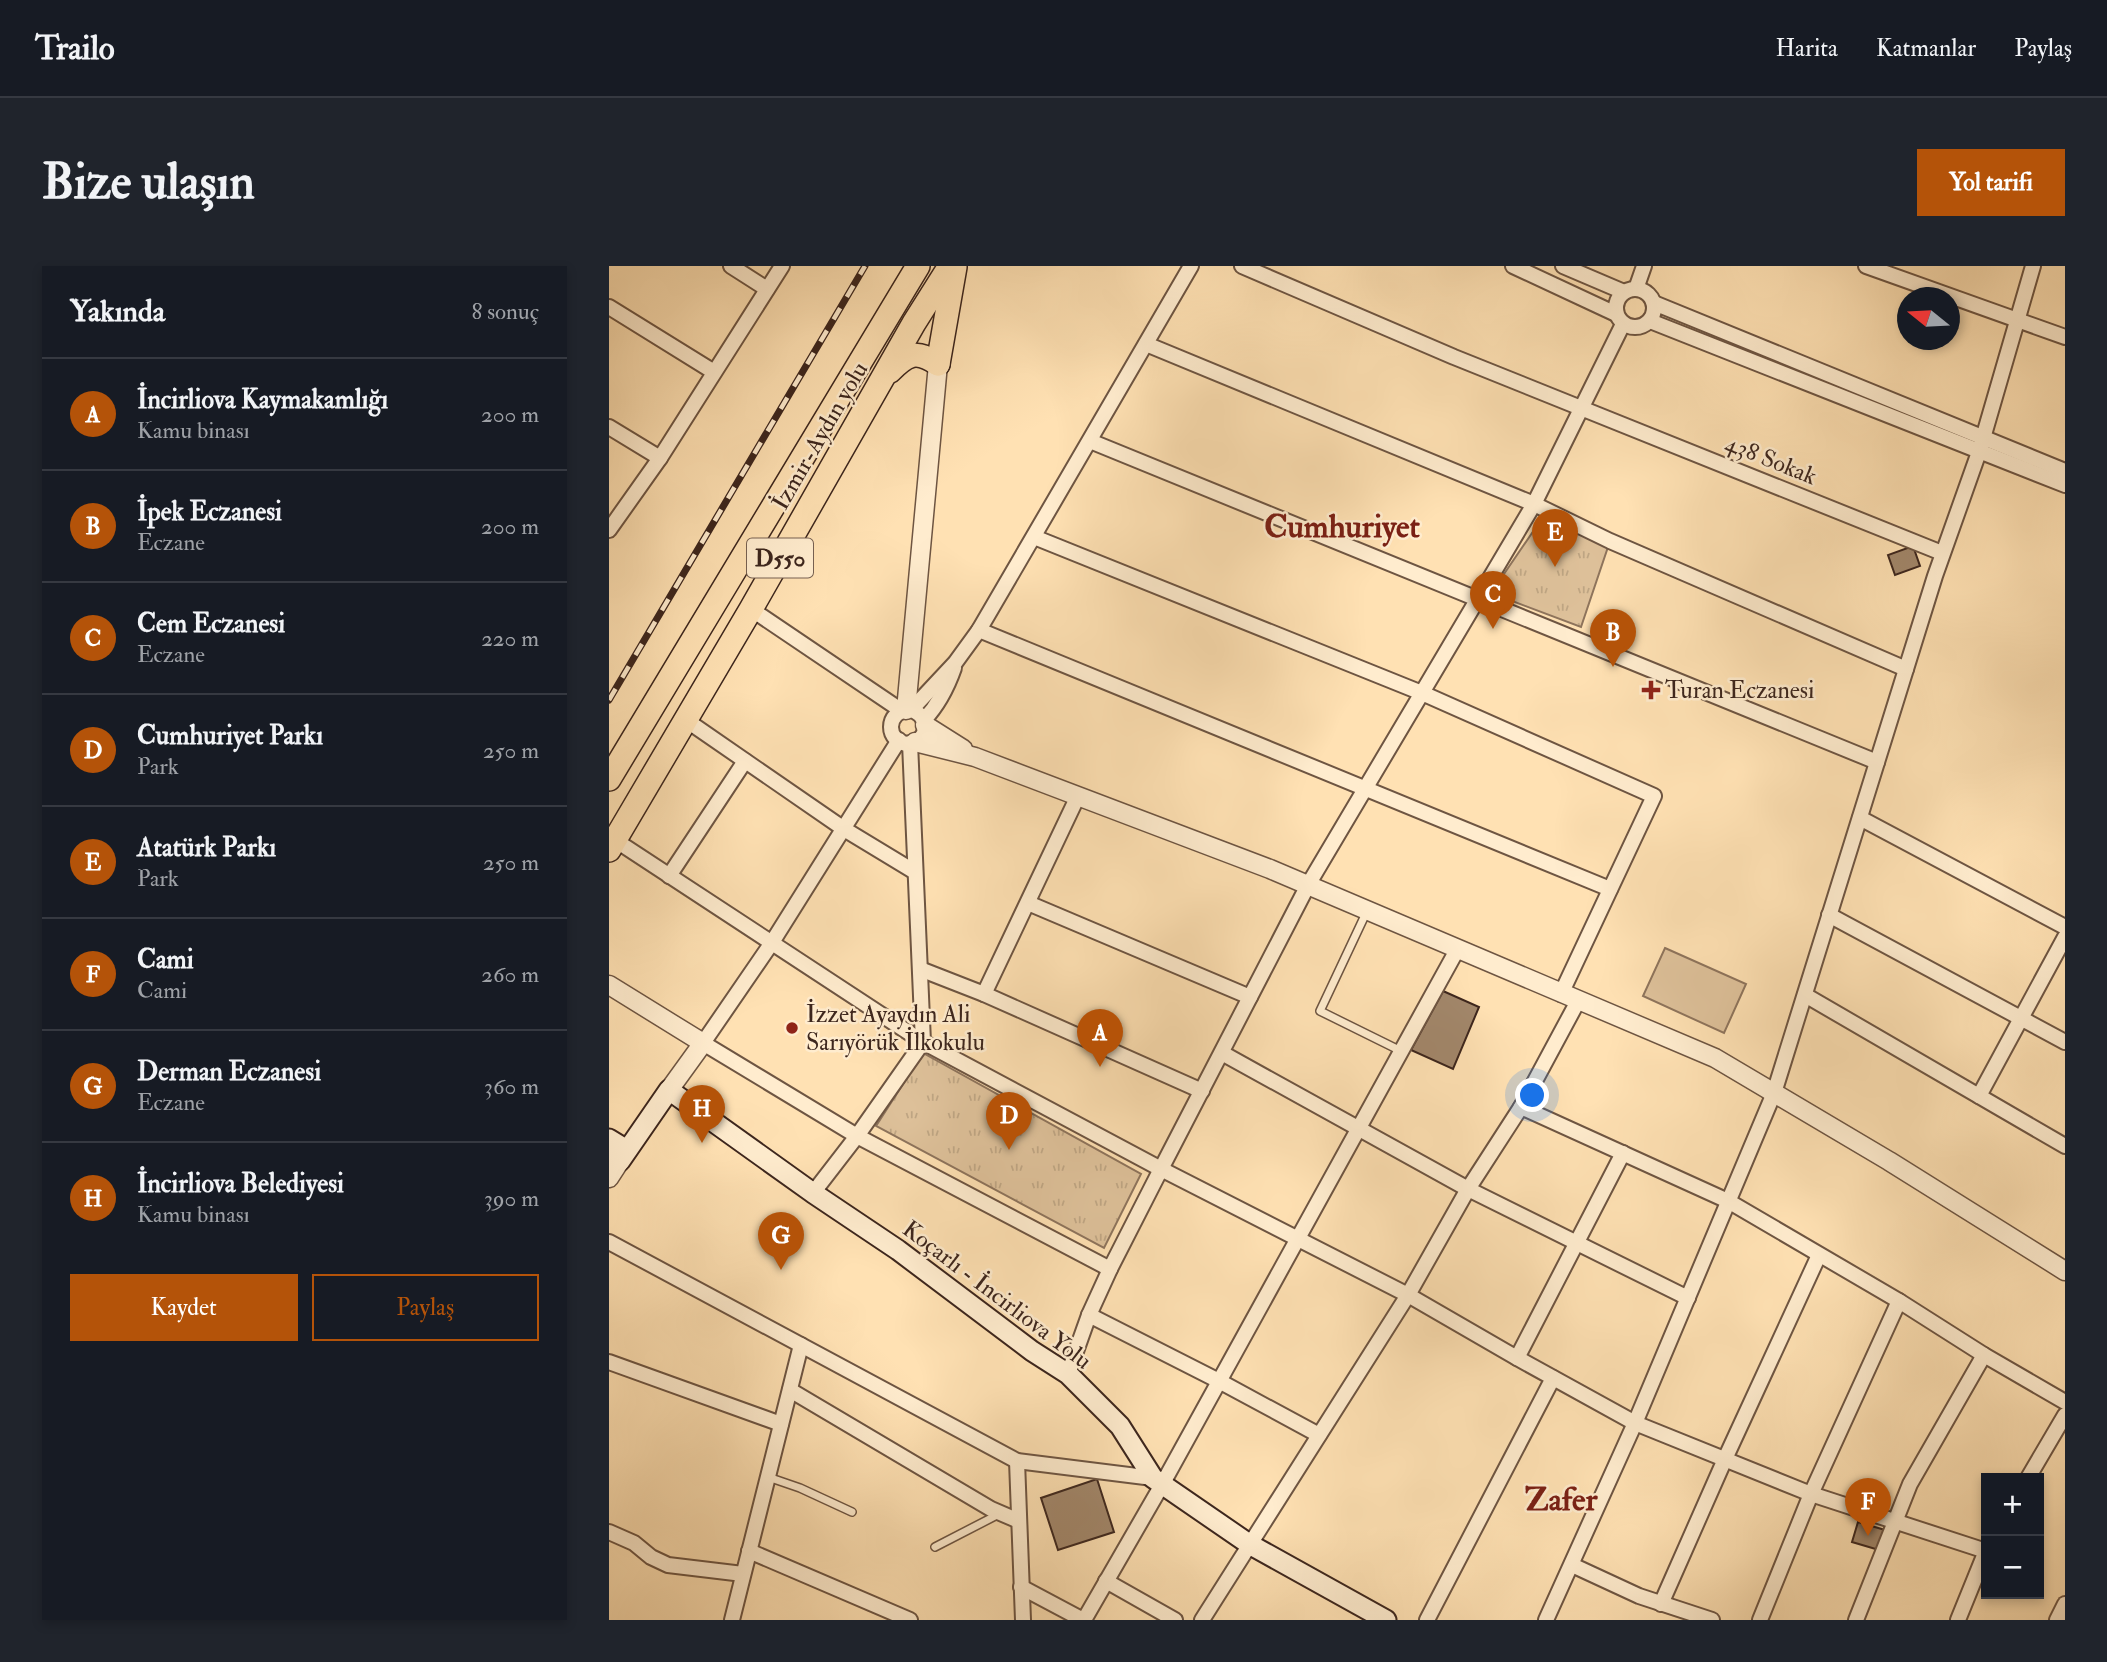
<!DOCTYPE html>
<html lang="tr">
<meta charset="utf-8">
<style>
body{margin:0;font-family:"IM FELL Double Pica",serif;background:#20242c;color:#f1f3f6}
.controls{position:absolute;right:21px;bottom:21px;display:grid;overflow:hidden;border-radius:0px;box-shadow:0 4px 10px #0003}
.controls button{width:63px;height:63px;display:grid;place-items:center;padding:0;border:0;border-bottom:2px solid #363941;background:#171b24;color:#f1f3f6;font:35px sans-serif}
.compass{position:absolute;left:1288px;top:21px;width:63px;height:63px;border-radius:50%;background:#171b24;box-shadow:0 4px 10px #0003;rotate:288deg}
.you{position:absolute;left:924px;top:830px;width:24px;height:24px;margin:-18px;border:5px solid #fff;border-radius:50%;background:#1a73e8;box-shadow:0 0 0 10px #1a73e833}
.badge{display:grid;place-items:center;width:46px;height:46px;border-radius:50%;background:#b45309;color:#fff;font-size:23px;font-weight:700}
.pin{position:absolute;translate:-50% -58px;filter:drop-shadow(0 2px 4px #0008)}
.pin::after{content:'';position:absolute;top:37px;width:24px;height:21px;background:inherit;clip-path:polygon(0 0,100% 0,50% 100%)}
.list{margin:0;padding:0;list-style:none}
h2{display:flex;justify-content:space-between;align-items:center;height:91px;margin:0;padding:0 28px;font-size:30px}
h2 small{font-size:23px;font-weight:400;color:#9ea1a6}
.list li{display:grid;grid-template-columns:46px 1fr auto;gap:21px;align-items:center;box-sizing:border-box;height:112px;padding:0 28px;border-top:2px solid #363941}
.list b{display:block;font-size:26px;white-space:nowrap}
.list p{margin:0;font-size:23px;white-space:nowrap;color:#9ea1a6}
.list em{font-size:23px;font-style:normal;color:#9ea1a6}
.actions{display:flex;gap:14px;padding:21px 28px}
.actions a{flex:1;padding:16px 0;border:2px solid #b45309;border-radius:0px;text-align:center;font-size:24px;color:#b45309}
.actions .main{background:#b45309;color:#fff}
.map{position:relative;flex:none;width:1456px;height:1354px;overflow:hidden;border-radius:0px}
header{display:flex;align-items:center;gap:42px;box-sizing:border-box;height:98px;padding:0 35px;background:#171b24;border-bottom:2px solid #363941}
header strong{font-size:33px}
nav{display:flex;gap:38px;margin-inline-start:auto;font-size:24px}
.intro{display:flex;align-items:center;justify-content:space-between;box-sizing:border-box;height:168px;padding:0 42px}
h1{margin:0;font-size:49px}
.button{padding:18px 32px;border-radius:0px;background:#b45309;color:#fff;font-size:24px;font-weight:700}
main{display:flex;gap:42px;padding:0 42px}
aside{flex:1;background:#171b24;border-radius:0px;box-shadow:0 4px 10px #0003}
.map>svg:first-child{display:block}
.park{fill:url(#park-tufts);stroke:#8e745c;stroke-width:2}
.garden{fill:#dec19a;stroke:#8e745c;stroke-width:2}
.building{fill:#a2876b;stroke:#3d261d;stroke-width:2}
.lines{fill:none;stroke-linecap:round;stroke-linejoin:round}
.service-casing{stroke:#6e5542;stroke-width:10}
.minor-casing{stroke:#6e5542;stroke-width:18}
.tertiary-casing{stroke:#6e5542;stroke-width:21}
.secondary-casing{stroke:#3d261d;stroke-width:23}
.trunk-casing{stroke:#3d261d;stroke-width:26}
.service{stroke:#ffecce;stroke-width:7}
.minor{stroke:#ffecce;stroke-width:14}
.tertiary{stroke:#ffecce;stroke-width:18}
.secondary{stroke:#ffecce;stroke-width:19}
.trunk{stroke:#ffe1b3;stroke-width:23}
.rail-casing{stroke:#3d261d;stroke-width:7}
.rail{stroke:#ffecce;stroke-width:4.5;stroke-dasharray:13;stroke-linecap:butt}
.poi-dot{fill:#8f2418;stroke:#ffecce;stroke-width:2.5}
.labels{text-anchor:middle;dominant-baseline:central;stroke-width:5;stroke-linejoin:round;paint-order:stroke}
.shield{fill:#ffecce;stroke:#776152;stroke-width:2}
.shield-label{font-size:23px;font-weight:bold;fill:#3d261d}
.street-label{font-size:24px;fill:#3d261d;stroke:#ffecce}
.poi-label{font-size:24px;fill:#3d261d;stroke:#ffecce;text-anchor:start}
.district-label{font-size:32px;font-weight:bold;fill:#7a1f14;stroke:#ffecce}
</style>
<header>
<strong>Trailo</strong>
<nav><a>Harita</a><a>Katmanlar</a><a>Paylaş</a></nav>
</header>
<div class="intro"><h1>Bize ulaşın</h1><a class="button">Yol tarifi</a></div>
<main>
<aside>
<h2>Yakında<small>8 sonuç</small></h2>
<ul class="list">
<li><span class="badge">A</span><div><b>İncirliova Kaymakamlığı</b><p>Kamu binası</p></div><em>200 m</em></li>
<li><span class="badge">B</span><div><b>İpek Eczanesi</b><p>Eczane</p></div><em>200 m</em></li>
<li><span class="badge">C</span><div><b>Cem Eczanesi</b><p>Eczane</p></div><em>220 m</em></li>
<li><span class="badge">D</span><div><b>Cumhuriyet Parkı</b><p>Park</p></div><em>250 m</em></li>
<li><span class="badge">E</span><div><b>Atatürk Parkı</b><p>Park</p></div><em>250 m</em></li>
<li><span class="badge">F</span><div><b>Cami</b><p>Cami</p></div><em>260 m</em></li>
<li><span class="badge">G</span><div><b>Derman Eczanesi</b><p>Eczane</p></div><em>360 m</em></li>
<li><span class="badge">H</span><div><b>İncirliova Belediyesi</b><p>Kamu binası</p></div><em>390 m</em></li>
</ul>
<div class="actions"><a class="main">Kaydet</a><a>Paylaş</a></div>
</aside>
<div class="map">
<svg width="1456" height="1354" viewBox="0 0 1456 1354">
<defs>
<pattern id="park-tufts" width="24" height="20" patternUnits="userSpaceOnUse" patternTransform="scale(1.75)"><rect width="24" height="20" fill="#dec19a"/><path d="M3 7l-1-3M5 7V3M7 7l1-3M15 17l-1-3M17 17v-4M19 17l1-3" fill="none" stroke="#bfa684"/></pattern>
</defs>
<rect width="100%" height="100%" fill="#ffe1b3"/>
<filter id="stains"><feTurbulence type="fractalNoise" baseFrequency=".00286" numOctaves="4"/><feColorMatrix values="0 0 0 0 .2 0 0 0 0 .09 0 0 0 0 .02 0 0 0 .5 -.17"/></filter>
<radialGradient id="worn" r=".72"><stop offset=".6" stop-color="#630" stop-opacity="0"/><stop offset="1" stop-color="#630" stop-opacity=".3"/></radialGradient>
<g class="park">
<path d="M938 245 1001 275 972 361 882 327Z"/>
<path d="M314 787 532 908 495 982 267 860Z"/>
</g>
<path class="garden" d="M1056 682 1137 718 1115 767 1034 730Z"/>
<g class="building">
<path d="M1304 280 1311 300 1286 309 1279 289Z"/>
<path d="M834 725 870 741 844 803 802 784Z"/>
<path d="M488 1213 505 1266 449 1284 432 1232Z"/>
<path d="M1249 1256 1276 1264 1270 1284 1243 1276Z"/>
</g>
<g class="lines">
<g class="service-casing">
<g id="service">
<path d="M758 645 711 745 792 785"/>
<path d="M159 1211 191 1222 243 1246"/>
<path d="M326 1281 390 1248"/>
</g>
</g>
<g class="minor-casing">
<g id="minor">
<path d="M122 0 158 23"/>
<path d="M633 0 845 91 1333 287"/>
<path d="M904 0 1007 48"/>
<path d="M954 0 1015 26"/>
<path d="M1257 0 1456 71"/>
<circle cx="1026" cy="42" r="19"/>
<path d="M1027 23 1035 0"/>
<path d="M1045 37 1456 205"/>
<path d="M0 41 105 106"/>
<path d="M1041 55 1456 219"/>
<path d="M537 78 925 238 1001 275 1297 403"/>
<path d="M0 161 51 192"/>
<path d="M481 175 1268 496"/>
<path d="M0 264 51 192 173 0"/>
<path d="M425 271 813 427 1045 530 952 728"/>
<path d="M142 343 293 445"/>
<path d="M370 364 1001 623"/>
<path d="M302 444 346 397 370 364 582 0"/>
<circle cx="299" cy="461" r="17"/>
<path d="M77 454 235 563 306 606"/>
<path d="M315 454C330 438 338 422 345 402"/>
<path d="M290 474 162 678 94 777 248 870 501 1003"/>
<path d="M1251 552 1456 661"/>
<path d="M6 574 314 776 552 903 699 619 925 238 1014 58"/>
<path d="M60 610 136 495"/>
<path d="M419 637 641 731"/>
<path d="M1220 649 1456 776"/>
<path d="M311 703 375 728 593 825"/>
<path d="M375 728 468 532"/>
<path d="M1196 729 1456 880"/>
<path d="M613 787 859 923 1079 1032"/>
<path d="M1370 830 1456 671"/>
<path d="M912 841 1119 935 1290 1035 1375 1089 1456 1136"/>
<path d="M204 927 248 870 314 776 301 477"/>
<path d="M0 976 408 1195 544 1212"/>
<path d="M480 1049 610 1115 710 1169"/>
<path d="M908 1092 1014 887"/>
<path d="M0 1096 172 1158"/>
<path d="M459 1108 480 1049 501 1003 552 903 799 1029 908 1092 1026 1157 1202 1228 1377 1285"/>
<path d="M181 1124 382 1243 410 1255"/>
<path d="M408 1195 414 1354"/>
<path d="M1419 1212 1456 1149"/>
<path d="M0 1266 25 1277 42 1291 59 1299 134 1308"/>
<path d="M140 1285 301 1354"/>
<path d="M963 1299 1030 1330 1103 1354"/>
<path d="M497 1315 566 1354"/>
<path d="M412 1321 474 1354"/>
<path d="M1052 1338 1116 1193 1210 989"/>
<path d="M123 1354 192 1079"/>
<path d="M475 1354 554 1217 848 684"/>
<path d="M593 1354 799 1029 859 923 912 841 969 735"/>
<path d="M818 1354 944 1112"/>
<path d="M937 1354 1026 1157 1165 827 1326 310 1370 186 1424 0"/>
<path d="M1151 1354 1202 1228 1290 1035"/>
<path d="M1247 1354 1301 1218 1375 1089"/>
<path d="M1349 1354 1377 1285"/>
<path d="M1448 1354 1456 1338"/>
</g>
</g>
<g class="tertiary-casing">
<g id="tertiary">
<path d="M297 444 329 98"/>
<path d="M316 459 354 483"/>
<path d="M306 476 366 491 661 603 1106 792 1280 895 1456 1005"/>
<path d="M0 719 94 777 60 824"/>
<path d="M0 912 11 895"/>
</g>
</g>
<g class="secondary-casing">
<g id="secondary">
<path d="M0 873 18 884"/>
<path d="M0 889 11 895 60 824 204 927 289 984 423 1085 459 1108 511 1160 544 1212 640 1278 777 1354"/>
</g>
</g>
<g class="trunk-casing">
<g id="trunk">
<path d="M329 98 346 1"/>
<path d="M281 105C298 88 307 83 329 98"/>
<path d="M0 513 309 0"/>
<path d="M0 584 142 343 305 57 341 0"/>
</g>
</g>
<use href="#service" class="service"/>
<use href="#minor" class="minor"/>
<use href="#tertiary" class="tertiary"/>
<use href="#secondary" class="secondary"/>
<use href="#trunk" class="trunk"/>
<g class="rail-casing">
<path id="rail" d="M0 434 256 0"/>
</g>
<use href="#rail" class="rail"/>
</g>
<g class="poi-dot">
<path d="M1038.5 413.5h7v7h7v7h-7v7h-7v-7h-7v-7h7z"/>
<circle cx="183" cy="762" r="7"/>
</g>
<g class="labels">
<rect class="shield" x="138" y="272.5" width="66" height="39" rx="5"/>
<g class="shield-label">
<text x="171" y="292">D550</text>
</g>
<g class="street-label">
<text transform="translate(211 170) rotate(-60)">İzmir-Aydın yolu</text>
<text transform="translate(1162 194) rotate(22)">438 Sokak</text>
<text transform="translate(388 1029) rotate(37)">Koçarlı - İncirliova Yolu</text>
</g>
<g class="poi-label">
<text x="1056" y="424">Turan Eczanesi</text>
<text x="197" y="748">İzzet Ayaydın Ali<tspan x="197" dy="28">Sarıyörük İlkokulu</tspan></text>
</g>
<g class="district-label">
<text x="733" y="261">Cumhuriyet</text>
<text x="952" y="1234">Zafer</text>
</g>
</g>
<rect width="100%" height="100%" filter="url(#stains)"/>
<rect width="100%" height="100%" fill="url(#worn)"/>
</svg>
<div class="controls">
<button>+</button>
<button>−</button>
</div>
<svg class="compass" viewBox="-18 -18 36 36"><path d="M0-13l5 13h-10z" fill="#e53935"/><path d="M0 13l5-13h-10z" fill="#9ea1a6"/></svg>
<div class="you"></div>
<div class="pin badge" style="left:491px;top:801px">A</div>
<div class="pin badge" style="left:1004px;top:401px">B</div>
<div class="pin badge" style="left:884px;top:363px">C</div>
<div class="pin badge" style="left:400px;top:884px">D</div>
<div class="pin badge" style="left:946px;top:301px">E</div>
<div class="pin badge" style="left:1259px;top:1270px">F</div>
<div class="pin badge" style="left:172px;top:1004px">G</div>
<div class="pin badge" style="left:93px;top:877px">H</div>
</div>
</main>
